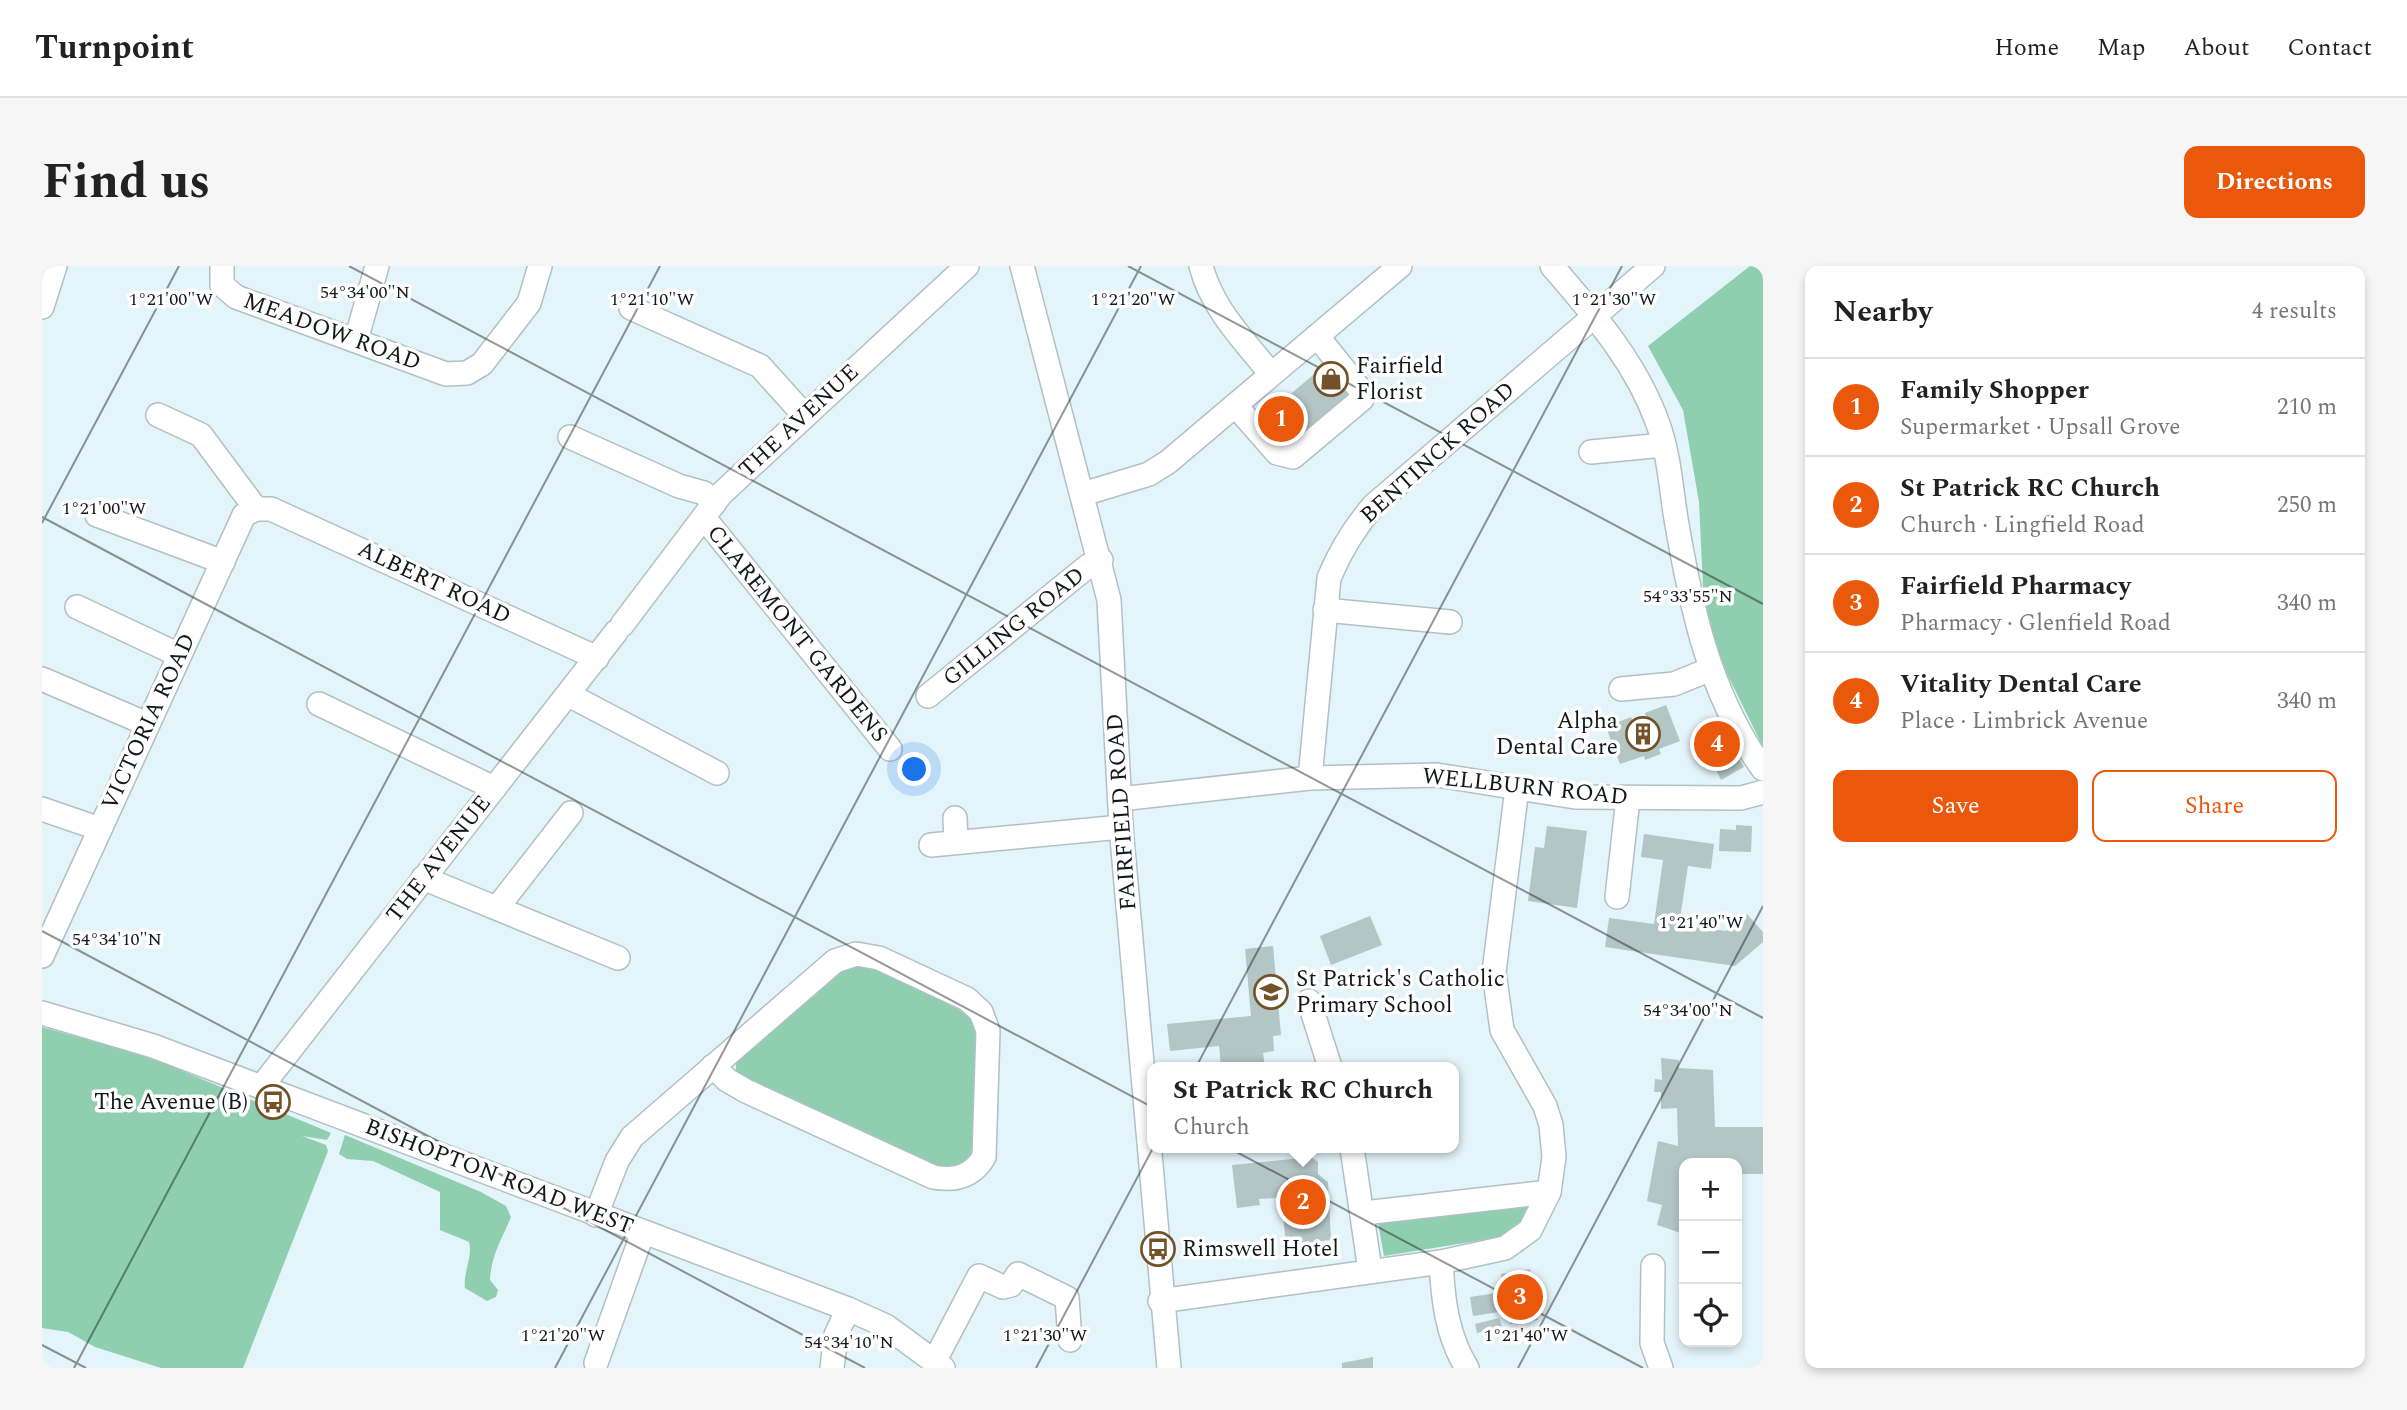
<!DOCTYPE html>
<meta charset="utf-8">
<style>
body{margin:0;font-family:Spectral,serif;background:#f6f6f6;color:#222}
.controls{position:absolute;right:21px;bottom:21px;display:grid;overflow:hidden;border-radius:14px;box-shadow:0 4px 10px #0003}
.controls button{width:63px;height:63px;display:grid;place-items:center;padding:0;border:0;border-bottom:2px solid #e0e0e0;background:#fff;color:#222;font:35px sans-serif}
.you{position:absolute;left:873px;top:504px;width:24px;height:24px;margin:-18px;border:5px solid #fff;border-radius:50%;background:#1a73e8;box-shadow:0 0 0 10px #1a73e833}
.badge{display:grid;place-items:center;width:46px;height:46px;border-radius:50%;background:#ea580c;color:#fff;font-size:23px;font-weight:700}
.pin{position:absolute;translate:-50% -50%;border:4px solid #fff;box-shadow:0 2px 7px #0006}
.popup{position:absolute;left:1105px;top:796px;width:312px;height:91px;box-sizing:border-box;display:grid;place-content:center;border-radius:14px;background:#fff;filter:drop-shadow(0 2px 5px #0005);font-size:23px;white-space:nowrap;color:#767676}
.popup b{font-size:26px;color:#222}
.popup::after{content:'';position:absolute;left:50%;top:100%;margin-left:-14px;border:14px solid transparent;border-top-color:#fff}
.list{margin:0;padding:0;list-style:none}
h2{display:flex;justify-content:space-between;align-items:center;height:91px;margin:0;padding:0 28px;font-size:30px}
h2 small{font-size:23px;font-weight:400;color:#767676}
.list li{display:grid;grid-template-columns:46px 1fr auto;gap:21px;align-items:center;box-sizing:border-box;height:98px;padding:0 28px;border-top:2px solid #e0e0e0}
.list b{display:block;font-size:26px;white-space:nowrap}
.list p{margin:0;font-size:23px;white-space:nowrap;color:#767676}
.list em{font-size:23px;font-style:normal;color:#767676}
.actions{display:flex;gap:14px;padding:21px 28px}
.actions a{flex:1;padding:16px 0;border:2px solid #ea580c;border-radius:14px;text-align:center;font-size:24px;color:#ea580c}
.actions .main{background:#ea580c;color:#fff}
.icon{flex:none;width:38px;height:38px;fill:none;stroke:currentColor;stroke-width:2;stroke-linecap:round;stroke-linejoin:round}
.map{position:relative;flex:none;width:1721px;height:1102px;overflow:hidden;border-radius:14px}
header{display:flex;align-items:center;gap:42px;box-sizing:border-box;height:98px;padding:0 35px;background:#fff;border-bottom:2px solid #e0e0e0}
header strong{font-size:33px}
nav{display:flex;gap:38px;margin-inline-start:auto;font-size:24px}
.intro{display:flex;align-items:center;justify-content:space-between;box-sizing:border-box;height:168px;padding:0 42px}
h1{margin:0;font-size:49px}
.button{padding:18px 32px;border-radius:14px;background:#ea580c;color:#fff;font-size:24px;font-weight:700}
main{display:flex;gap:42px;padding:0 42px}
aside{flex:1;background:#fff;border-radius:14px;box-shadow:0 4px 10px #0003}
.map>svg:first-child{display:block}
.green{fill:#8fcfb0}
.building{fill:#b3c5c5}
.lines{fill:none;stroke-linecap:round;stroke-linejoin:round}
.minor-casing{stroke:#b1c0c7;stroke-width:26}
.minor{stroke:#fff;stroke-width:23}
.ticks{fill:none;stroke:#13181b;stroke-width:2;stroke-opacity:0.45}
.labels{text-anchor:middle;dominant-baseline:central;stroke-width:7;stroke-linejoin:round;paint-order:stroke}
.street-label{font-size:23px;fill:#13181b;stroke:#fefefe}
.poi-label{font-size:23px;fill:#13181b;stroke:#fefefe;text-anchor:start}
.ticks-label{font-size:18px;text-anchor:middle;fill:#13181b;stroke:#fefefe;stroke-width:7;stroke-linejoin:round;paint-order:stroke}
</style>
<header>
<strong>Turnpoint</strong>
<nav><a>Home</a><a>Map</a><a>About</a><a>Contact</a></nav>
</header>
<div class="intro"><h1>Find us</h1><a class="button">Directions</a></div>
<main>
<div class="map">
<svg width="1721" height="1102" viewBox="0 0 1721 1102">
<rect width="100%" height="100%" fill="#e4f4fb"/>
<g class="green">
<path d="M1708 0H1721V481L1663 363 1657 236 1641 144 1606 80Z"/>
<path d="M819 696 919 741 931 754 935 765 933 885 929 894 904 905 695 812C690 793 701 783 714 771L721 773 773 729 774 721 790 709Z"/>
<path d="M0 761 107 791 289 867 285 874 260 870 284 879 286 885 201 1102H119L53 1081 26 1066 0 1062Z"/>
<path d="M303 869 439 926 464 940 469 951C460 973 449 989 448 1014L456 1024 454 1031 445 1035 423 1022C421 1005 431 992 427 976L398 964V926L331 895 305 893 297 888Z"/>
<path d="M1481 933 1488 938 1487 949 1460 971 1342 990 1336 957Z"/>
</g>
<g class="building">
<path d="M1289 94 1316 127 1254 179 1243 167 1232 177 1214 157Z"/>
<path d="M1624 439 1638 475 1617 483 1619 488 1603 494 1602 490 1578 498 1564 461 1589 451 1592 459 1605 454 1603 447Z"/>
<path d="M1676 456 1702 501 1679 514 1656 467Z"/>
<path d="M1694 559 1710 560 1709 586 1677 585 1678 563 1694 564Z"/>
<path d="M1505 560 1545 565 1535 642 1486 635 1493 581 1502 582Z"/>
<path d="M1602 568 1672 578 1669 603 1646 600 1637 659 1684 665 1705 648 1721 666V676L1693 700 1563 681 1567 652 1612 658 1621 594 1599 591Z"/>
<path d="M1328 650 1340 679 1289 699 1278 670Z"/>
<path d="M1231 680 1239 769 1231 770 1232 785 1221 787 1223 801H1179L1177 780 1128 785 1125 758 1209 750 1203 683Z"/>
<path d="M1619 792 1637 794V802L1671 804 1673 861H1721V908H1695V897H1642V968L1615 959 1620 939 1605 935 1616 875 1636 880 1635 842 1619 843V826H1612L1613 813 1620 814Z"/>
<path d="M1269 891 1276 896V908L1286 916 1289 974 1244 979 1240 939 1234 932 1217 933 1218 939 1195 942 1190 899Z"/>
<path d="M1488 1003 1496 1054 1468 1058 1459 1008Z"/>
<path d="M1454 1027 1457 1046 1431 1050 1428 1031Z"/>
<path d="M1457 1052 1460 1060 1435 1067 1433 1058Z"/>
<path d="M1331 1091V1102H1300V1097Z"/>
</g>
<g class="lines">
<g class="minor-casing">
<g id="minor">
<path d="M180 0V19L194 31 404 108 425 107 440 98 487 37 498 0"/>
<path d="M980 0 1067 334 1079 561 1127 1102"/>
<path d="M1159 0C1170 43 1202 74 1229 108"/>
<path d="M1510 0C1552 49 1594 96 1616 158 1627 188 1629 222 1634 253 1649 341 1667 428 1721 503"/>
<path d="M0 41 13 0"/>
<path d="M589 42 718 100 763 150"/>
<path d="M314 74 335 0"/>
<path d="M1193 139 1235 187 1251 191 1320 133V126L1275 70"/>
<path d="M116 149 159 169 214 243"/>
<path d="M528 171 637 220 662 227 672 238"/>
<path d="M1549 186 1621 179"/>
<path d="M1041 228 1107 208 1126 196 1358 0"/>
<path d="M55 249 181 296"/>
<path d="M663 253 848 483"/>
<path d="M35 341 137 389"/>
<path d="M1283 344 1408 356"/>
<path d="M580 359 679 228 925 0"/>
<path d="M0 413 105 458"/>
<path d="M1579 423 1632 418 1669 403"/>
<path d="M527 429 675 507"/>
<path d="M886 430 1046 300 1059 294"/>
<path d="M277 438 452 522"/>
<path d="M1268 512 1287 312C1299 283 1312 262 1332 239L1611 0"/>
<path d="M1078 533 1268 512 1395 509 1533 531 1699 532 1721 526"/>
<path d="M0 543 58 563"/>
<path d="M913 552 914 576"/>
<path d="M889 579 1079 561"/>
<path d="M381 612 576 692"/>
<path d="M1575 631 1586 532"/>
<path d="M455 642 529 547"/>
<path d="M0 690 202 249 214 243H229L555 392"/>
<path d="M1267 735 1288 801"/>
<path d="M0 747 111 780 806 1043 844 1060 901 1102"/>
<path d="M220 820 574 366"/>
<path d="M1310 882 1328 1004"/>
<path d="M1322 947 1507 926"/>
<path d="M554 949 575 895 590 871 793 695 814 688 837 692 925 733 939 746 946 765 942 891C930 911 913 915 891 911L704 825 685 814 671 800"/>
<path d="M1399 996C1401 1034 1405 1070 1425 1102"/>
<path d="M1611 1000 1610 1077 1619 1102"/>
<path d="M1118 1035 1399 996 1463 982 1488 964 1507 926 1512 891 1509 859 1503 840 1460 764 1452 706 1475 522"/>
<path d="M892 1096 937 1010 961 1021 969 1019 976 1008 1025 1032 1028 1074"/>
<path d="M554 1097 601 966"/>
<path d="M790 1102 794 1069 806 1043"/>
</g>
</g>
<use href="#minor" class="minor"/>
</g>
<path class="ticks" d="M307 0 1721 752M1086 0 1721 338M0 251 1601 1102M0 257 137 0M0 665 823 1102M0 1079 44 1102M32 1102 618 0M513 1102 1099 0M994 1102 1580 0M1476 1102 1721 640"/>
<defs>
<g id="shop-ring" transform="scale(1.75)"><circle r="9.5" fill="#fefefe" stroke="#735129" stroke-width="1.5"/><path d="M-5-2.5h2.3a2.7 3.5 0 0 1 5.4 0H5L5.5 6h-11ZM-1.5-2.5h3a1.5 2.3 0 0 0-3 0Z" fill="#735129"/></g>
<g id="building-ring" transform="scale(1.75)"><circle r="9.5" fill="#fefefe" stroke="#735129" stroke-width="1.5"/><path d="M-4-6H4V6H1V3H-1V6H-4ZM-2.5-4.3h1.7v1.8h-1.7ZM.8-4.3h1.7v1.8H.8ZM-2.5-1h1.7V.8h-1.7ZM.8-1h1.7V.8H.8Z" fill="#735129"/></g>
<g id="school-ring" transform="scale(1.75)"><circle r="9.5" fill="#fefefe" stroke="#735129" stroke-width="1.5"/><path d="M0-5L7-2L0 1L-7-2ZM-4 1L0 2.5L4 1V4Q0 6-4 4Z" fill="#735129"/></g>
<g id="bus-ring" transform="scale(1.75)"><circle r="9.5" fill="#fefefe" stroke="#735129" stroke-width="1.5"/><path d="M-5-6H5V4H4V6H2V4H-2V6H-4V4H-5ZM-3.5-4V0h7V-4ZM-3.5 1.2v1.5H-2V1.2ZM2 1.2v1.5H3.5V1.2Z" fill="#735129"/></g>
</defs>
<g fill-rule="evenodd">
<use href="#shop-ring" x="1289" y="113"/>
<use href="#building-ring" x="1601" y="468"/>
<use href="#school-ring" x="1229" y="726"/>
<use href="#bus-ring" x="231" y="836"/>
<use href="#bus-ring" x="1116" y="983"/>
</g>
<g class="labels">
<g class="street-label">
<text transform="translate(290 66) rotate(20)">MEADOW ROAD</text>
<text transform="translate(757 155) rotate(-43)">THE AVENUE</text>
<text transform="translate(1396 187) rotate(-42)">BENTINCK ROAD</text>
<text transform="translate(392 317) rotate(25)">ALBERT ROAD</text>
<text transform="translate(972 361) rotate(-39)">GILLING ROAD</text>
<text transform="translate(755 368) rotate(51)">CLAREMONT GARDENS</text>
<text transform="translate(107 456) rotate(-65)">VICTORIA ROAD</text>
<text transform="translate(1483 521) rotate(6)">WELLBURN ROAD</text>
<text transform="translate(1080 546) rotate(-94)">FAIRFIELD ROAD</text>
<text transform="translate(397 593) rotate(-52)">THE AVENUE</text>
<text transform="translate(457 911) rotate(21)">BISHOPTON ROAD WEST</text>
</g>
<g class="poi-label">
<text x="1314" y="100">Fairfield<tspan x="1314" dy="26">Florist</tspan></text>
<text x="1576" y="455" text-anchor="end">Alpha<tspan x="1576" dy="26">Dental Care</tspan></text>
<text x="1254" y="713">St Patrick's Catholic<tspan x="1254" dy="26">Primary School</tspan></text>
<text x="206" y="836" text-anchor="end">The Avenue (B)</text>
<text x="1140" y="983">Rimswell Hotel</text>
</g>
</g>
<g class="ticks-label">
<text x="323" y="32">54°34'00"N</text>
<text x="129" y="39">1°21'00"W</text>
<text x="610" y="39">1°21'10"W</text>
<text x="1091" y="39">1°21'20"W</text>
<text x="1572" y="39">1°21'30"W</text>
<text x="62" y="248">1°21'00"W</text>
<text x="1646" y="336">54°33'55"N</text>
<text x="1659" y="662">1°21'40"W</text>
<text x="75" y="679">54°34'10"N</text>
<text x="1646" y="750">54°34'00"N</text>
<text x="521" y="1075">1°21'20"W</text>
<text x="1003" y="1075">1°21'30"W</text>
<text x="1484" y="1075">1°21'40"W</text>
<text x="807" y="1082">54°34'10"N</text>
</g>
</svg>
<div class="controls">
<button>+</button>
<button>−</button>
<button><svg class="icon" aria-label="locate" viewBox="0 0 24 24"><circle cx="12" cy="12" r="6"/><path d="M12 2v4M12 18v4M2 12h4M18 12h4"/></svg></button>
</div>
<div class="you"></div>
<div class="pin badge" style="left:1239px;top:153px">1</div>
<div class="pin badge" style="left:1261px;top:936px">2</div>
<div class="popup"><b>St Patrick RC Church</b>Church</div>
<div class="pin badge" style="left:1478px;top:1031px">3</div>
<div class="pin badge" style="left:1675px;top:478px">4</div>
</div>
<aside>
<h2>Nearby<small>4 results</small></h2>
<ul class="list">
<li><span class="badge">1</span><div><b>Family Shopper</b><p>Supermarket · Upsall Grove</p></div><em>210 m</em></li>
<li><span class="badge">2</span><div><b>St Patrick RC Church</b><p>Church · Lingfield Road</p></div><em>250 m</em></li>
<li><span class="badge">3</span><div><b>Fairfield Pharmacy</b><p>Pharmacy · Glenfield Road</p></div><em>340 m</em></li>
<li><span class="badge">4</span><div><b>Vitality Dental Care</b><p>Place · Limbrick Avenue</p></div><em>340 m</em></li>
</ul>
<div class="actions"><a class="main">Save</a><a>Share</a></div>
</aside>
</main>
